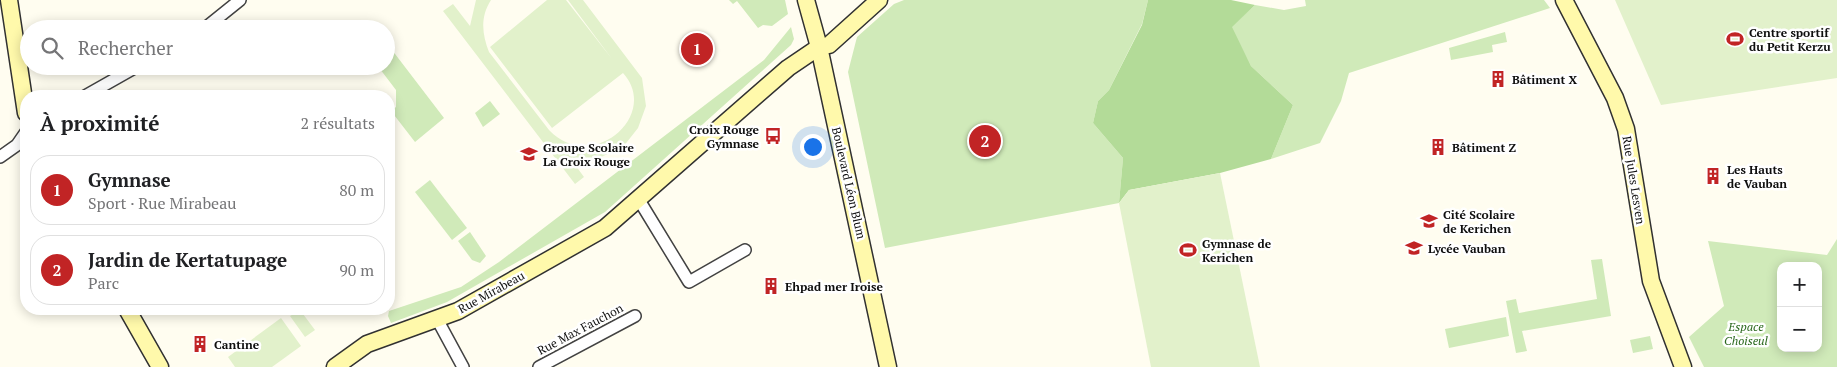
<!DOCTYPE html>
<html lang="fr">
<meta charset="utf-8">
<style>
body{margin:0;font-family:"PT Serif",serif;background:#f6f6f6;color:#202124}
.controls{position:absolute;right:15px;bottom:15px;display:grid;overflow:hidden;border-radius:10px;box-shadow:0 2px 12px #0003}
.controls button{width:45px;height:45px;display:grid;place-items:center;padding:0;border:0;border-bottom:1px solid #e0e0e0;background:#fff;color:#202124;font:25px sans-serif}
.you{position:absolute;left:812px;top:146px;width:18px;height:18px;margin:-12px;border:4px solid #fff;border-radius:50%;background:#1a73e8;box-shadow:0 0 0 8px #1a73e833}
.badge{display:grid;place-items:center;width:32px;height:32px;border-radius:50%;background:#c12425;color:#fff;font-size:16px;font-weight:700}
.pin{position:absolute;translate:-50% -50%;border:2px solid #fff;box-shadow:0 1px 5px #0006}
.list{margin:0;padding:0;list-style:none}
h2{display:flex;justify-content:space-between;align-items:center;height:65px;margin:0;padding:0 20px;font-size:21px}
h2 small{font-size:16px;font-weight:400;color:#757577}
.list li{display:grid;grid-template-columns:32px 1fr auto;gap:15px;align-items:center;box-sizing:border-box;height:70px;margin:0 10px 10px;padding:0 10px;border:1px solid #e0e0e0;border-radius:20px}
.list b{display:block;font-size:19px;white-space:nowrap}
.list p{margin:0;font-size:16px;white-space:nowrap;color:#757577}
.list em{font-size:16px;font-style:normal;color:#757577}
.icon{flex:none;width:28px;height:28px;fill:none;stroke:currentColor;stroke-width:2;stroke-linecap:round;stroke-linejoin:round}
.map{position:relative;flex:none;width:1837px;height:367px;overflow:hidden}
.search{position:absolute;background:#fff;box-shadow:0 2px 12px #0003;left:20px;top:20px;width:375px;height:55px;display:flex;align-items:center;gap:12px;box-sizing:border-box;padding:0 18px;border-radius:28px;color:#757577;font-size:19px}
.panel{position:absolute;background:#fff;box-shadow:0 2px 12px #0003;left:20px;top:90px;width:375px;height:225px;border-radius:20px}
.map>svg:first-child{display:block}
.green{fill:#d0eab9;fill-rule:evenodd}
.forest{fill:#b3db98}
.pitch{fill:#e2f1cb}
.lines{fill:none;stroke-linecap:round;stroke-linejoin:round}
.street-casing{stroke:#424242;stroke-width:14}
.secondary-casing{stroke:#313131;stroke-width:19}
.street{stroke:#fff;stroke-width:11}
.secondary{stroke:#fff9ab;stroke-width:16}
.labels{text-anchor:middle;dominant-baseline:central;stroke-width:5;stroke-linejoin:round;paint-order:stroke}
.poi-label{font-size:12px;font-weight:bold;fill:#0f0f0f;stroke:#fff;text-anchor:start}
.street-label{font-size:12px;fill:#0f0f0f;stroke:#fff}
.park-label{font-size:12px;font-style:italic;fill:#2a681d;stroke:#fff}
</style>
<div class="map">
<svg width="1837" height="367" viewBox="0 0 1837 367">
<rect width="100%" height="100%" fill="#fffdf0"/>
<g class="green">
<path d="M729 0H785L788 14 772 26 763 25 758 28 737 1 733 4Z"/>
<path d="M904 0H1148L1142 24 1109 90 1098 101 1093 123 1123 158 1119 203 885 248 848 72 857 37 894 4Z"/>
<path d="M1305 0H1544L1550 8 1349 73 1341 101 1320 143 1271 159 1293 105 1251 66 1231 27 1255 5 1284 10 1306 6Z"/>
<path d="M791 27 794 39 791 45 605 212 447 302 391 323 388 316 389 311 461 287 499 262 764 60Z"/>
<path d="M1505 32 1507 42 1492 45 1493 52 1451 60 1449 48Z"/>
<path d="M392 50 444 118 415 142 391 111 396 107V90L380 69 381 66H386V54Z"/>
<path d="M490 101 500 114 483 127 475 113Z"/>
<path d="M430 180 467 228 452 240 415 192Z"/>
<path d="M470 232 486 256 480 263 472 260 458 241Z"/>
<path d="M1837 239V367H1704L1689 337 1724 306 1708 241 1827 255ZM1781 266H1818V348H1781Z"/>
<path d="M1602 259 1611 316 1522 331 1527 351 1516 353 1506 301 1516 299 1519 313 1597 299 1591 260Z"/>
<path d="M1506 317 1509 336 1449 348 1445 329Z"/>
<path d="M1650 336 1653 349 1633 353 1630 340Z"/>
</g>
<path class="forest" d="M1148 0H1231L1255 5 1232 27 1251 66 1293 105 1271 159 1220 173 1129 190 1119 203 1123 158 1093 123 1098 101 1109 90 1142 25Z"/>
<g class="pitch">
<path d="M476 0H491C480 17 482 34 489 52L549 130C592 175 661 115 623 73L552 128 490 47 547 0H566L612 59 568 0H583L642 78 646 106 638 128 623 147 601 157 589 159 570 158 584 177 575 184 443 11 453 4 470 26Z"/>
<path d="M1615 0H1837V78L1661 105Z"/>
<path d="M1220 173 1260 367H1151L1119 203 1129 190Z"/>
<path d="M300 310 315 330 305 337 290 316Z"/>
<path d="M281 318 301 346 272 367H235L228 357Z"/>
</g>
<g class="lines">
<g class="street-casing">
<g id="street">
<path d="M204 29 240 0"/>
<path d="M85 96 138 66"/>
<path d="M0 157 17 145 26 132"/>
<path d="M639 200 689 282 745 250"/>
<path d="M437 319 463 367"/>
<path d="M539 367 635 316"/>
</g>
</g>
<g class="secondary-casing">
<g id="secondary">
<path d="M9 0 26 113"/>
<path d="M806 0 819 47 888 367"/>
<path d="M1564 0 1615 98 1626 129 1651 281 1683 367"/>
<path d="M127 309 160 367"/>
<path d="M335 367 367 344 458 311 605 228 788 68 819 47 829 45 879 0"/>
</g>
</g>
<use href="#street" class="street"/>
<use href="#secondary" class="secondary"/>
</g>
<defs>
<g id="stadium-bare" transform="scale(1.35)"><path d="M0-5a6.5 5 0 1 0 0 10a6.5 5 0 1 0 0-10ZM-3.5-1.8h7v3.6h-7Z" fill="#c12425" stroke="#fff" stroke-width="2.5" paint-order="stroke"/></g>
<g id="building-bare" transform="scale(1.35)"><path d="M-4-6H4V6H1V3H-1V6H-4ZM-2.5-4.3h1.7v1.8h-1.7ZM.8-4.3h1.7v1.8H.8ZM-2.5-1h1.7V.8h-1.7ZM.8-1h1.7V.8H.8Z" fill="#c12425" stroke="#fff" stroke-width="2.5" paint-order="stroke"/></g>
<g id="bus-bare" transform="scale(1.35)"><path d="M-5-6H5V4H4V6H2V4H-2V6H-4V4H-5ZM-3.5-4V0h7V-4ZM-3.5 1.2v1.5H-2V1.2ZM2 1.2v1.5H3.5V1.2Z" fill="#c12425" stroke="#fff" stroke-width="2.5" paint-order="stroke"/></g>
<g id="school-bare" transform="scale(1.35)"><path d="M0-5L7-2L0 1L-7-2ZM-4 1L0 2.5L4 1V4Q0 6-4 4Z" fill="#c12425" stroke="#fff" stroke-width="2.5" paint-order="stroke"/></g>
</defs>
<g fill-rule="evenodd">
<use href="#stadium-bare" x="1735" y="39"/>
<use href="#building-bare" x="1498" y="79"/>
<use href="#bus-bare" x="773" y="136"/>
<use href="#building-bare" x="1438" y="147"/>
<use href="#school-bare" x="529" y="154"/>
<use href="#building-bare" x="1713" y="176"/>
<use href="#school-bare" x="1429" y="221"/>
<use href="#school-bare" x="1414" y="248"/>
<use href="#stadium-bare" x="1188" y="250"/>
<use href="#building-bare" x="771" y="286"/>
<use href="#building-bare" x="200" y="344"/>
</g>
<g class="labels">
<g class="poi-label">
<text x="1749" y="32">Centre sportif<tspan x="1749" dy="14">du Petit Kerzu</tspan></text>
<text x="1512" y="79">Bâtiment X</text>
<text x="759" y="129" text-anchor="end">Croix Rouge<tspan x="759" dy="14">Gymnase</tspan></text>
<text x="543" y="147">Groupe Scolaire<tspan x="543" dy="14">La Croix Rouge</tspan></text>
<text x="1452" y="147">Bâtiment Z</text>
<text x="1727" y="169">Les Hauts<tspan x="1727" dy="14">de Vauban</tspan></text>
<text x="1443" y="214">Cité Scolaire<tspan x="1443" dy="14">de Kerichen</tspan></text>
<text x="1202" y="243">Gymnase de<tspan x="1202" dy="14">Kerichen</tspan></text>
<text x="1428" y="248">Lycée Vauban</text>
<text x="785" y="286">Ehpad mer Iroise</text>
<text x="214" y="344">Cantine</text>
</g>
<g class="street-label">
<text transform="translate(1634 180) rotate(81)">Rue Jules Lesven</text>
<text transform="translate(849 183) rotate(77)">Boulevard Léon Blum</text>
<text transform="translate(491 292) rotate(-29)">Rue Mirabeau</text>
<text transform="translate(580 329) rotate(-28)">Rue Max Fauchon</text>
</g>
<g class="park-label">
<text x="1746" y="326">Espace<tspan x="1746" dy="14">Choiseul</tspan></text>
</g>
</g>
</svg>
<div class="controls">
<button>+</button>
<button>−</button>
</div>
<div class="you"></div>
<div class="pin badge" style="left:697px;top:49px">1</div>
<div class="pin badge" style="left:985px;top:141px">2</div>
<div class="search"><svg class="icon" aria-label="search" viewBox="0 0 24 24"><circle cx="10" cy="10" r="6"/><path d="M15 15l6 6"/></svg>Rechercher</div>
<section class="panel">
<h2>À proximité<small>2 résultats</small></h2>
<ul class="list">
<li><span class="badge">1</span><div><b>Gymnase</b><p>Sport · Rue Mirabeau</p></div><em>80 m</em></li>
<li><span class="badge">2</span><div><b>Jardin de Kertatupage</b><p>Parc</p></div><em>90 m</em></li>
</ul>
</section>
</div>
